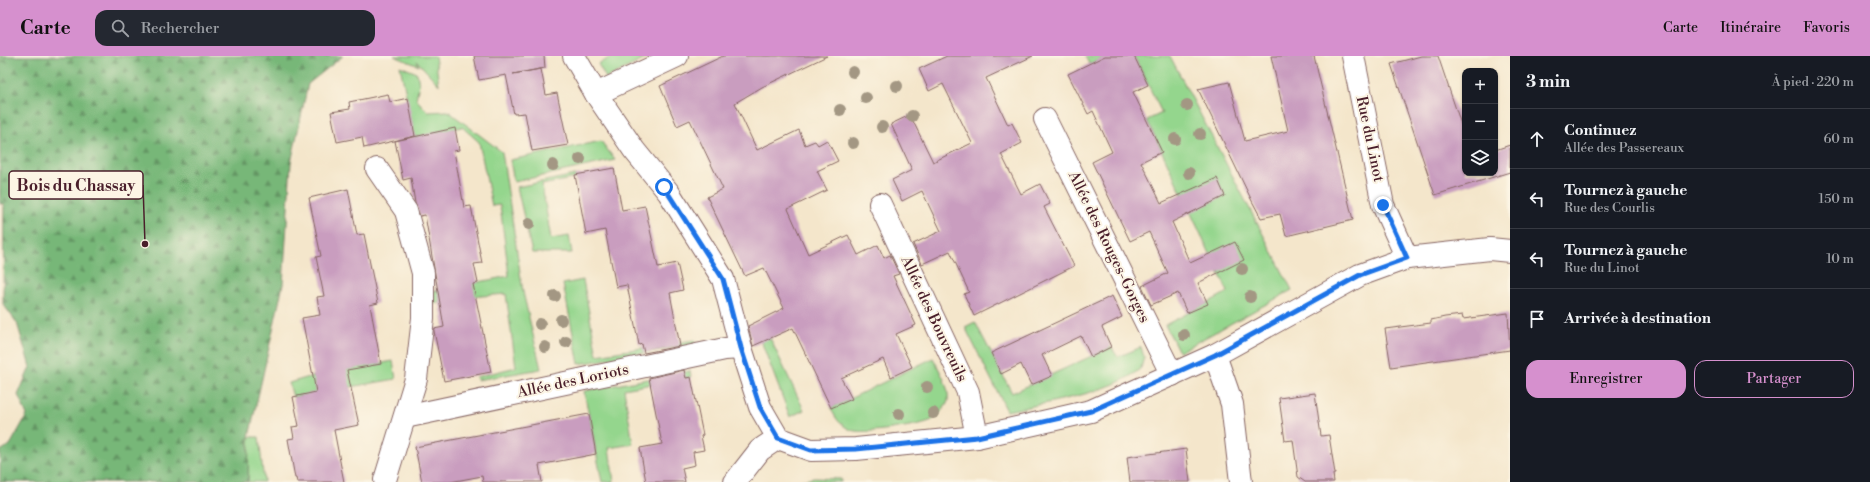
<!DOCTYPE html>
<html lang="fr">
<meta charset="utf-8">
<style>
body{margin:0;font-family:"Libre Bodoni",serif;background:#242831;color:#f1f3f6}
.controls{position:absolute;right:12px;top:12px;display:grid;overflow:hidden;border-radius:8px;box-shadow:0 1px 3px #0004}
.controls button{width:36px;height:36px;display:grid;place-items:center;padding:0;border:0;border-bottom:1px solid #363941;background:#171b24;color:#f1f3f6;font:20px sans-serif}
.stop{position:absolute;width:12px;height:12px;margin:-9px;border:3px solid #1a73e8;border-radius:50%;background:#fff}
.stop.end{background:#1a73e8;border-color:#fff;box-shadow:0 1px 4px #0008}
.list{margin:0;padding:0;list-style:none}
h2{display:flex;justify-content:space-between;align-items:center;height:52px;margin:0;padding:0 16px;font-size:17px}
h2 small{font-size:13px;font-weight:400;color:#9ea1a6}
.list li{display:grid;grid-template-columns:26px 1fr auto;gap:12px;align-items:center;box-sizing:border-box;height:60px;padding:0 16px;border-top:1px solid #363941}
.list b{display:block;font-size:15px;white-space:nowrap}
.list p{margin:0;font-size:13px;white-space:nowrap;color:#9ea1a6}
.list em{font-size:13px;font-style:normal;color:#9ea1a6}
.actions{display:flex;gap:8px;padding:12px 16px}
.actions a{flex:1;padding:9px 0;border:1px solid #d690ce;border-radius:12px;text-align:center;font-size:14px;color:#d690ce}
.actions .main{background:#d690ce;color:#111}
.icon{flex:none;width:22px;height:22px;fill:none;stroke:currentColor;stroke-width:2;stroke-linecap:round;stroke-linejoin:round}
.map{position:relative;flex:none;width:1510px;height:426px;overflow:hidden}
header{display:flex;align-items:center;gap:24px;box-sizing:border-box;height:56px;padding:0 20px;background:#d690ce;color:#111}
header strong{font-size:19px}
nav{display:flex;gap:22px;margin-inline-start:auto;font-size:14px}
.search{width:280px;height:36px;background:#242831;display:flex;align-items:center;gap:10px;box-sizing:border-box;padding:0 14px;border-radius:12px;color:#9ea1a6;font-size:15px}
main{display:flex}
aside{flex:1;background:#171b24}
.map>svg:first-child{display:block}
.grass{fill:#94d68d;stroke:#6f7a5c}
.forest{fill:url(#forest-firs);stroke:#606b52}
.building{fill:#c99dbf}
.lines{fill:none;stroke-linecap:round;stroke-linejoin:round}
.street-casing{stroke:#866563;stroke-width:24}
.street{stroke:#fff;stroke-width:22}
.tree{fill:#a39783}
.route{stroke:#1a73e8;stroke-width:5}
.labels{text-anchor:middle;dominant-baseline:central;stroke-width:4;stroke-linejoin:round;paint-order:stroke}
.street-label{font-size:15px;fill:#4a1f2b;stroke:#fcf5e5}
.leader{fill:none;stroke:#4a1f2b;stroke-width:1.5}
.callout-dot{fill:#4a1f2b;stroke:#fcf5e5;stroke-width:1.5}
.callout{fill:#fcf5e5;stroke:#4a1f2b;stroke-width:1.5}
.callout-label{font-size:16px;text-anchor:middle;font-weight:bold;fill:#4a1f2b}
</style>
<header>
<strong>Carte</strong>
<div class="search"><svg class="icon" aria-label="search" viewBox="0 0 24 24"><circle cx="10" cy="10" r="6"/><path d="M15 15l6 6"/></svg>Rechercher</div>
<nav><a>Carte</a><a>Itinéraire</a><a>Favoris</a></nav>
</header>
<main>
<div class="map">
<svg width="1510" height="426" viewBox="0 0 1510 426">
<defs>
<pattern id="forest-firs" width="22" height="20" patternUnits="userSpaceOnUse"><rect width="22" height="20" fill="#77b778"/><path d="M5 1l3.5 6h-7zM16 11l3.5 6h-7z" fill="#649463"/></pattern>
</defs>
<rect width="100%" height="100%" fill="#fcf5e5"/>
<filter id="ink" filterUnits="userSpaceOnUse"><feTurbulence type="fractalNoise" baseFrequency=".025" numOctaves="2"/><feDisplacementMap in="SourceGraphic" scale="8" xChannelSelector="R" yChannelSelector="G"/><feConvolveMatrix kernelMatrix="1 2 1 2 8 2 1 2 1" color-interpolation-filters="sRGB"/></filter>
<filter id="wash" filterUnits="userSpaceOnUse"><feTurbulence type="fractalNoise" baseFrequency=".012" numOctaves="4" result="noise"/><feDisplacementMap in="SourceGraphic" scale="16" xChannelSelector="R" yChannelSelector="G"/><feGaussianBlur stdDeviation="0.9" result="paint"/><feColorMatrix in="noise" values="0 0 0 0 0 0 0 0 0 0 0 0 0 0 0 0 0 1.4 0 .05"/><feComposite in="paint" operator="in"/></filter>
<g filter="url(#wash)">
<rect width="100%" height="100%" fill="#f4e6cb"/>
<g class="grass">
<path d="M394 0H435L439 29 417 5 419 10Z"/>
<path d="M613 0H651L606 22 598 8Z"/>
<path d="M1085 0H1106L1089 8Z"/>
<path d="M1134 0H1170L1292 234 1179 296 1165 269 1228 236 1147 64 1162 57Z"/>
<path d="M400 10 417 17 419 28 416 43 428 56 448 55 502 96 523 236 541 313 477 324 476 321 516 311 506 238 469 241 423 250V237L509 220 500 149 492 150 479 86 462 71 415 81Z"/>
<path d="M601 85 615 104 514 126 510 104Z"/>
<path d="M575 119 576 122 542 129 551 183 569 180 572 197H532L517 131Z"/>
<path d="M583 224 597 299 694 284 696 288 579 308 563 228Z"/>
<path d="M762 265 804 354 790 361 755 269Z"/>
<path d="M975 266 1012 337 1111 291 1118 301 1141 291 1144 301 1141 312C1116 336 1042 348 1007 355L965 271Z"/>
<path d="M933 302C939 314 950 331 948 345 946 352 936 362 930 365 917 370 862 379 851 374 840 369 835 362 831 352Z"/>
<path d="M393 305 396 323 293 341 289 327 313 320Z"/>
<path d="M690 315 691 321 624 333 633 388 609 392 614 426H602L584 335Z"/>
<path d="M249 381H259L264 426H248Z"/>
<path d="M814 422 841 423V426H792Z"/>
</g>
<path class="forest" d="M0 0H343L308 28 291 107 283 229 249 381 248 426H0V395L10 389 27 359 18 339 30 311 17 267 3 248 4 148H0Z"/>
<g id="blocks">
<g class="building">
<path d="M474 0H544L545 12 513 18 541 13 546 39 557 37 568 89 532 95 525 57 514 58 506 19 479 24Z"/>
<path d="M723 0H827L762 31 735 47 757 94 799 74 805 89 815 85 818 89 827 84 838 105 817 115 827 134 788 153 808 198 848 179 858 199 878 189 884 202 890 199 899 218 893 220 916 269 896 278 912 311 891 321 883 303 841 322 852 343 831 352 793 272 753 290 748 270 784 252 764 212 745 220 707 141 723 133 690 64 677 70 660 30Z"/>
<path d="M947 0H1033L986 22 1008 69 1012 67 1022 87 1001 98 1021 138 1040 128 1050 148 1044 151 1074 210 974 260 964 238 969 236 950 195 922 208 913 188 941 175 922 135 902 145 892 124 912 114 891 68 910 59 933 106 972 87 943 28 929 35 919 13Z"/>
<path d="M1105 0H1134L1148 29 1133 36 1162 96 1141 106 1161 147 1217 122 1225 140 1172 166 1190 207 1235 186 1244 204 1198 227 1208 248 1187 257 1178 237 1151 249 1142 230 1168 217 1149 176 1130 185 1092 106 1112 96 1093 55 1088 58 1068 18Z"/>
<path d="M1271 0H1314L1353 164 1286 180 1280 158 1261 162 1252 145 1198 33 1229 26 1245 85 1288 75Z"/>
<path d="M1421 0H1438L1465 80V117H1495V94L1510 89V116L1435 139 1391 8Z"/>
<path d="M388 38 390 46 408 42 415 80 364 92 362 81 337 86 331 56 350 53 349 46Z"/>
<path d="M455 72 459 94 454 95 464 151 471 150 482 207 474 208 478 227 473 228 491 316 444 325 434 275V273L444 271 425 159 420 160 415 147 411 122 403 124 395 85Z"/>
<path d="M614 112 622 154 645 150 658 211 677 207 683 234 670 237 680 290 644 297 642 288 639 289 627 229 616 231 605 174 586 178 575 119Z"/>
<path d="M348 133 357 179 364 178 378 247 370 249 381 308 347 314 359 369 334 374 344 426H297L296 422H295L288 383 294 382 292 371 299 370 293 341 316 336 302 262 320 259 317 241 324 240 316 201 321 200 309 142Z"/>
<path d="M1112 240 1122 261 1102 271 1111 291 1091 301 1081 280 1042 299 1052 320 1031 329 1021 308 1001 318 991 297Z"/>
<path d="M1508 257 1510 294 1391 311 1385 273 1431 267V264L1445 261 1462 259 1463 263Z"/>
<path d="M684 314 686 322 691 321 703 379 701 380 704 394 693 396 695 409 682 412 685 426H646L640 392 662 388 649 322Z"/>
<path d="M1315 337 1321 380 1329 379 1335 418H1333L1334 426H1305L1298 421 1293 384 1285 385 1279 342Z"/>
<path d="M589 358 596 398 539 409 542 426H483L482 420 450 426H422L415 391Z"/>
<path d="M1186 393 1190 426H1130L1127 401Z"/>
</g>
</g>
</g>
<g filter="url(#ink)">
<use href="#blocks" fill-opacity="0" stroke="#866563" stroke-width="1"/>
<g class="lines">
<g class="street-casing">
<g id="street">
<path d="M574 0 596 38 634 94 669 137 723 223 741 292 760 351 778 382 760 394 735 426"/>
<path d="M1353 0 1383 149 1407 202 1490 193 1510 195"/>
<path d="M596 38 677 0"/>
<path d="M1045 63 1172 319"/>
<path d="M377 113 406 155 423 217V262L416 323 385 424"/>
<path d="M880 148 968 336 977 381"/>
<path d="M1215 299 1232 348 1241 426"/>
<path d="M405 361 725 293 741 292"/>
<path d="M778 382 811 394 856 393 977 381 1091 355 1215 299 1360 219 1407 202"/>
</g>
</g>
<use href="#street" class="street"/>
</g>
<g class="tree">
<circle cx="853" cy="16" r="6"/>
<circle cx="897" cy="30" r="6"/>
<circle cx="866" cy="42" r="6"/>
<circle cx="1187" cy="49" r="6"/>
<circle cx="840" cy="54" r="6"/>
<circle cx="912" cy="60" r="6"/>
<circle cx="882" cy="71" r="6"/>
<circle cx="1200" cy="78" r="6"/>
<circle cx="1175" cy="83" r="6"/>
<circle cx="853" cy="87" r="6"/>
<circle cx="580" cy="103" r="6"/>
<circle cx="553" cy="109" r="6"/>
<circle cx="1189" cy="117" r="6"/>
<circle cx="529" cy="168" r="6"/>
<circle cx="1242" cy="213" r="6"/>
<circle cx="555" cy="240" r="6"/>
<circle cx="1250" cy="241" r="6"/>
<circle cx="561" cy="264" r="6"/>
<circle cx="540" cy="268" r="6"/>
<circle cx="1184" cy="279" r="6"/>
<circle cx="566" cy="286" r="6"/>
<circle cx="545" cy="291" r="6"/>
<circle cx="927" cy="331" r="6"/>
<circle cx="933" cy="357" r="6"/>
<circle cx="899" cy="358" r="6"/>
</g>
</g>
<g class="lines" filter="url(#ink)">
<path class="route" d="M664 131 723 223 741 292 760 351 778 382 811 394 856 393 977 381 1091 355 1215 299 1360 219 1407 202 1383 149"/>
</g>
<g class="labels">
<g class="street-label">
<text transform="translate(1370 83) rotate(78)">Rue du Linot</text>
<text transform="translate(1109 191) rotate(64)">Allée des Rouges-Gorges</text>
<text transform="translate(934 263) rotate(65)">Allée des Bouvreuils</text>
<text transform="translate(573 325) rotate(-12)">Allée des Loriots</text>
</g>
</g>
<path class="leader" d="M145 188L143 129"/>
<circle class="callout-dot" cx="145" cy="188" r="4"/>
<rect class="callout" x="9" y="115" width="134" height="28" rx="4"/>
<g class="callout-label">
<text x="76" y="135">Bois du Chassay</text>
</g>
</svg>
<div class="controls">
<button>+</button>
<button>−</button>
<button><svg class="icon" aria-label="layers" viewBox="0 0 24 24"><path d="M12 4l9 5-9 5-9-5zM3 14l9 5 9-5"/></svg></button>
</div>
<div class="stop" style="left:664px;top:131px"></div>
<div class="stop end" style="left:1383px;top:149px"></div>
</div>
<aside>
<h2>3 min<small>À pied · 220 m</small></h2>
<ul class="list">
<li><svg class="icon" aria-label="ahead" viewBox="0 0 24 24"><path d="M12 20V5M6 11l6-6 6 6"/></svg><div><b>Continuez</b><p>Allée des Passereaux</p></div><em>60 m</em></li>
<li><svg class="icon" aria-label="left" viewBox="0 0 24 24"><path d="M17 20v-9H6M10 6l-5 5 5 5"/></svg><div><b>Tournez à gauche</b><p>Rue des Courlis</p></div><em>150 m</em></li>
<li><svg class="icon" aria-label="left" viewBox="0 0 24 24"><path d="M17 20v-9H6M10 6l-5 5 5 5"/></svg><div><b>Tournez à gauche</b><p>Rue du Linot</p></div><em>10 m</em></li>
<li><svg class="icon" aria-label="arrive" viewBox="0 0 24 24"><path d="M6 21V4h12l-3 4 3 4H6"/></svg><div><b>Arrivée à destination</b></div></li>
</ul>
<div class="actions"><a class="main">Enregistrer</a><a>Partager</a></div>
</aside>
</main>
